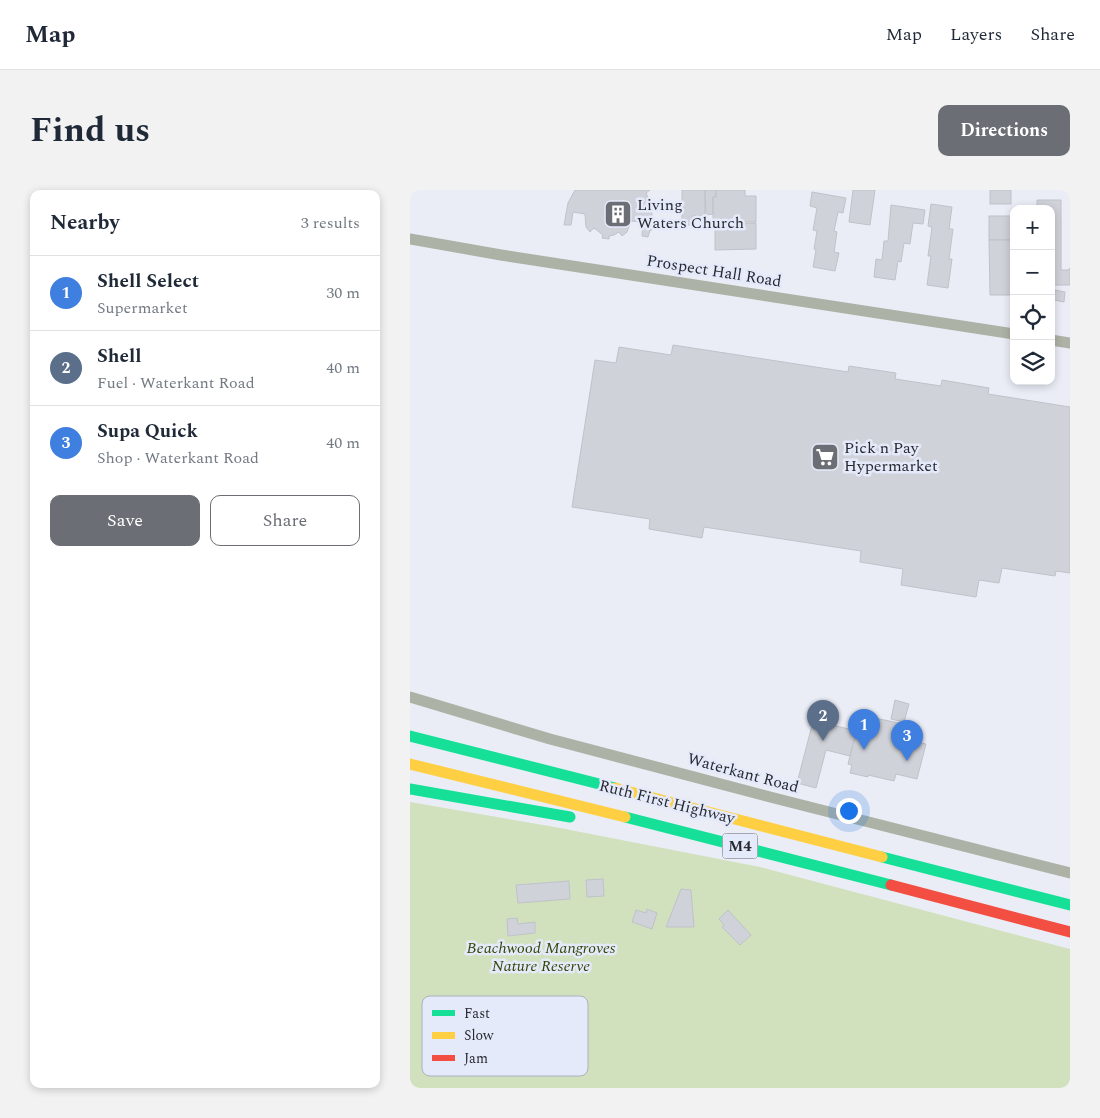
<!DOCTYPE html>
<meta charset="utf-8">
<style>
body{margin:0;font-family:Spectral,serif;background:#f2f2f3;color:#1f2937}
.controls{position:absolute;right:15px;top:15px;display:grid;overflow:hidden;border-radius:10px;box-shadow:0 2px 8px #0003}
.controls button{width:45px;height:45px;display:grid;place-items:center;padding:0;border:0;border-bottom:1px solid #e0e1e3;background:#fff;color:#1f2937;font:25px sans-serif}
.you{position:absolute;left:438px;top:620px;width:18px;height:18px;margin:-12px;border:4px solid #fff;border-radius:50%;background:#1a73e8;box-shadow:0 0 0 8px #1a73e833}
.badge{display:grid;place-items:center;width:32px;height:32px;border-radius:50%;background:#6b6e75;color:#fff;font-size:16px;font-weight:700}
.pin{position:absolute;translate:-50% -41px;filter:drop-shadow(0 1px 2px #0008)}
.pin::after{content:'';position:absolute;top:26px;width:18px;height:15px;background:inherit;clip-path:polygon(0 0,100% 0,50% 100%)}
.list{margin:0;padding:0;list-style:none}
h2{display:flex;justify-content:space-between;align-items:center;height:65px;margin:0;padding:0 20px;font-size:21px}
h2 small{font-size:16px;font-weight:400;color:#747a83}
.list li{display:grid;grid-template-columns:32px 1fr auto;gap:15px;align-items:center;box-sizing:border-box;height:75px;padding:0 20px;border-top:1px solid #e0e1e3}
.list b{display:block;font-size:19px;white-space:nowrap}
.list p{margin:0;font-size:16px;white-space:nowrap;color:#747a83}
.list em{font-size:16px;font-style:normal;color:#747a83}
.actions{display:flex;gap:10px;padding:15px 20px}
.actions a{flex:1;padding:11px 0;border:1px solid #6b6e75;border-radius:10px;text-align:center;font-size:18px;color:#6b6e75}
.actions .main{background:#6b6e75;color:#fff}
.icon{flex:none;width:28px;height:28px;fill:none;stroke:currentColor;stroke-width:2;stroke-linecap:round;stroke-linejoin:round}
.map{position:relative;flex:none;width:660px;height:898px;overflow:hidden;border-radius:10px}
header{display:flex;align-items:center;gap:30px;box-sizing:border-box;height:70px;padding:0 25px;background:#fff;border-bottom:1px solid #e0e1e3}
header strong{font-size:24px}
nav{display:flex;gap:28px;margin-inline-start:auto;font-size:18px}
.intro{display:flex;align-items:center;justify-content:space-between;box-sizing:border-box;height:120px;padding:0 30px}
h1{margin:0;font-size:35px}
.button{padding:12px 22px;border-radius:10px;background:#6b6e75;color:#fff;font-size:18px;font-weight:700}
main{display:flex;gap:30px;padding:0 30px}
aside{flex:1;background:#fff;border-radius:10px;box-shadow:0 2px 8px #0003}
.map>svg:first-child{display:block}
.green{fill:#d2e1bd}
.building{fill:#d0d2d9;stroke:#bfc2c9}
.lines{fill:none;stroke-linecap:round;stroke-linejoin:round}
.street{stroke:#adb2a6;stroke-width:11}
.fast{stroke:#16e098;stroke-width:11}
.slow{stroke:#ffcf43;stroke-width:11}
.jam{stroke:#f24e42;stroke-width:11}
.labels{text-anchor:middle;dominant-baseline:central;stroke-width:5;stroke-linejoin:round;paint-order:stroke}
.shield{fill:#e5eafb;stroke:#60636c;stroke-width:1}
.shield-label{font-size:15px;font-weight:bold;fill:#27292f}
.poi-label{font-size:16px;fill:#27292f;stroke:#e5eafb;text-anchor:start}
.street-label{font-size:16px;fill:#27292f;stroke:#e5eafb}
.park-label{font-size:16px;font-style:italic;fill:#364605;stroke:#e5eafb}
.key{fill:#e5eafb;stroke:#acb0be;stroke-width:1}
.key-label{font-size:14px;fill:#27292f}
</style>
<header>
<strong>Map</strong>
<nav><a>Map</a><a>Layers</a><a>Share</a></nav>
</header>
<div class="intro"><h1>Find us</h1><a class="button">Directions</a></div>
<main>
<aside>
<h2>Nearby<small>3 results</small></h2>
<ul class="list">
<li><span class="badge" style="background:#3f7fe0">1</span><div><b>Shell Select</b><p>Supermarket</p></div><em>30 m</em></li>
<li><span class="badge" style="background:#5c6f8a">2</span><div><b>Shell</b><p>Fuel · Waterkant Road</p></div><em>40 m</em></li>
<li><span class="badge" style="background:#3f7fe0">3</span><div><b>Supa Quick</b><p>Shop · Waterkant Road</p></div><em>40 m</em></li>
</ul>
<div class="actions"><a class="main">Save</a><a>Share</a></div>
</aside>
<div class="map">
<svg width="660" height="898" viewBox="0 0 660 898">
<rect width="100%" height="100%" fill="#eaedf6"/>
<path class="green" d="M0 612 145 637 350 677 660 759V898H0Z"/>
<g class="building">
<path d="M165 0H240L236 3 241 15 242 25 241 41 240 40 238 47 232 46 233 32 221 31 217 42 212 46 209 42 204 45 199 46V49L192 48 193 45 184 38 180 42 176 37 175 24 163 22 161 35H154L158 13Z"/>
<path d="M272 0H295V26H282V35H272Z"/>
<path d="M295 0H306V7H303V24L296 25Z"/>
<path d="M306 0H335V6H346V32H303V7H306Z"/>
<path d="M443 0H465L460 35 439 32Z"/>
<rect x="580" y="0" width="21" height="14"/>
<path d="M402 2 436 8 433 23 428 22 424 41 427 42 424 62 429 63 425 81 403 77 406 60 404 59 407 41 403 40 407 18 400 16Z"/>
<path d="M627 10H651V80H658L660 78V95H641V19H627Z"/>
<path d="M521 14 542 17 539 39H543L539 69H542L538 98 517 95 521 66H518L522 37 518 36Z"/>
<path d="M481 15 515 20 513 34 503 33 500 54 494 53 491 72 488 71 485 90 464 87 466 69 472 70 474 51H478Z"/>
<rect x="579" y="26" width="22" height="24"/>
<path d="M346 33V59L305 60V34Z"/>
<path d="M579 50H601L602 105H580Z"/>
<path d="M645 100 655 102 654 112 644 110Z"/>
<path d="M263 155 438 182 439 176 486 183 485 189 531 196 532 190 579 198 578 204 660 217V383L646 381 645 386 592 378 589 393 569 390 566 407 491 395 493 379 450 372 451 361 294 337 292 348 239 339 240 329 162 317 185 170 206 173 209 157 261 165Z"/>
<path d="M485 510 499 514 494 532 481 529Z"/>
<path d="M407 516 426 521 422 535 447 541 440 566 416 560 406 598 387 593Z"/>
<path d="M451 525 498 535 495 549 516 554 507 589 486 584 484 591 458 585V587L440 583 442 575 438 574Z"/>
<path d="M193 689 194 706 177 707 176 690Z"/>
<path d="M159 691 160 709 108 713 106 695Z"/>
<path d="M271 699 281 700 284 737H256Z"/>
<path d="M237 719 247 723 242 739 222 732 226 720 236 723Z"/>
<path d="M318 720 341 745 330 755 312 737 314 735 309 729Z"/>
<path d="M107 728 108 734 125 732V743L98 746 97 729Z"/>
</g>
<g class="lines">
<g class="street">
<path d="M0 49 91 65 604 144"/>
<path d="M641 150 660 153"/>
<path d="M0 507 140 549 364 608 660 683"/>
</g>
<g class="fast">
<path d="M0 546 205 598"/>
<path d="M0 599 160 627"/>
<path d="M215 627 481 695"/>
<path d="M472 667 660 715"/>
</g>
<g class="slow">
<path d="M0 574 215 627"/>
<path d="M205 598 472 667"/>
</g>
<path class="jam" d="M481 695 660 742"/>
</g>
<defs>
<g id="building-square" transform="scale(1.4375)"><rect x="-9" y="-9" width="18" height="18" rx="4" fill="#6b6e75" stroke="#e5eafb"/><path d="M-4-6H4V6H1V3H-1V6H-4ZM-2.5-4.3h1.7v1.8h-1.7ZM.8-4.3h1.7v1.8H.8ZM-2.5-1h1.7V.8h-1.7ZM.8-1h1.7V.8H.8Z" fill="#fff"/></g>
<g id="supermarket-square" transform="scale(1.4375)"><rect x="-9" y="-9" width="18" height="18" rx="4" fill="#6b6e75" stroke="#e5eafb"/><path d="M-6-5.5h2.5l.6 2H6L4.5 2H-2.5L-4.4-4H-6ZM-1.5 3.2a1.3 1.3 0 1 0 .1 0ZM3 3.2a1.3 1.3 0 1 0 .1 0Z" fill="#fff"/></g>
</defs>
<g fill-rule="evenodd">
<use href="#building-square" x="208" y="24"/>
<use href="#supermarket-square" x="415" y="267"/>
</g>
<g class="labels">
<rect class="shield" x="312.5" y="643.5" width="35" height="25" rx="4"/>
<g class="shield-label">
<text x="330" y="656">M4</text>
</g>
<g class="poi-label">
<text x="227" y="15">Living<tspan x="227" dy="18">Waters Church</tspan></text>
<text x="434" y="258">Pick n Pay<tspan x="434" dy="18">Hypermarket</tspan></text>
</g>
<g class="street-label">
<text transform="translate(304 81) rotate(9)">Prospect Hall Road</text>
<text transform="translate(333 583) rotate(15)">Waterkant Road</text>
<text transform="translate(257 612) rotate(14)">Ruth First Highway</text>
</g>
<g class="park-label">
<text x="131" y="758">Beachwood Mangroves<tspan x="131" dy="18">Nature Reserve</tspan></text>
</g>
</g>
<rect x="12" y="806" width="166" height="80" rx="8" class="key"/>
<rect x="22" y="820" width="23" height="6" fill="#16e098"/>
<rect x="22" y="842" width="23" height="7" fill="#ffcf43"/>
<rect x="22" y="865" width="23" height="6" fill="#f24e42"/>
<g class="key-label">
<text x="54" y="828">Fast</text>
<text x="54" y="850">Slow</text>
<text x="54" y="873">Jam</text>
</g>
</svg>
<div class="controls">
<button>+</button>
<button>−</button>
<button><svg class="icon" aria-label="locate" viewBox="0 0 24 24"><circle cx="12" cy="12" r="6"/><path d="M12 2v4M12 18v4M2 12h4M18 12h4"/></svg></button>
<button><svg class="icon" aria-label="layers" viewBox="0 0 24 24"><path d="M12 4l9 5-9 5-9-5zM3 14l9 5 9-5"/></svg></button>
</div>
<div class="you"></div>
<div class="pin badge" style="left:454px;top:560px;background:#3f7fe0">1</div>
<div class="pin badge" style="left:413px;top:551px;background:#5c6f8a">2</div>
<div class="pin badge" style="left:497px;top:571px;background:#3f7fe0">3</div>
</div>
</main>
